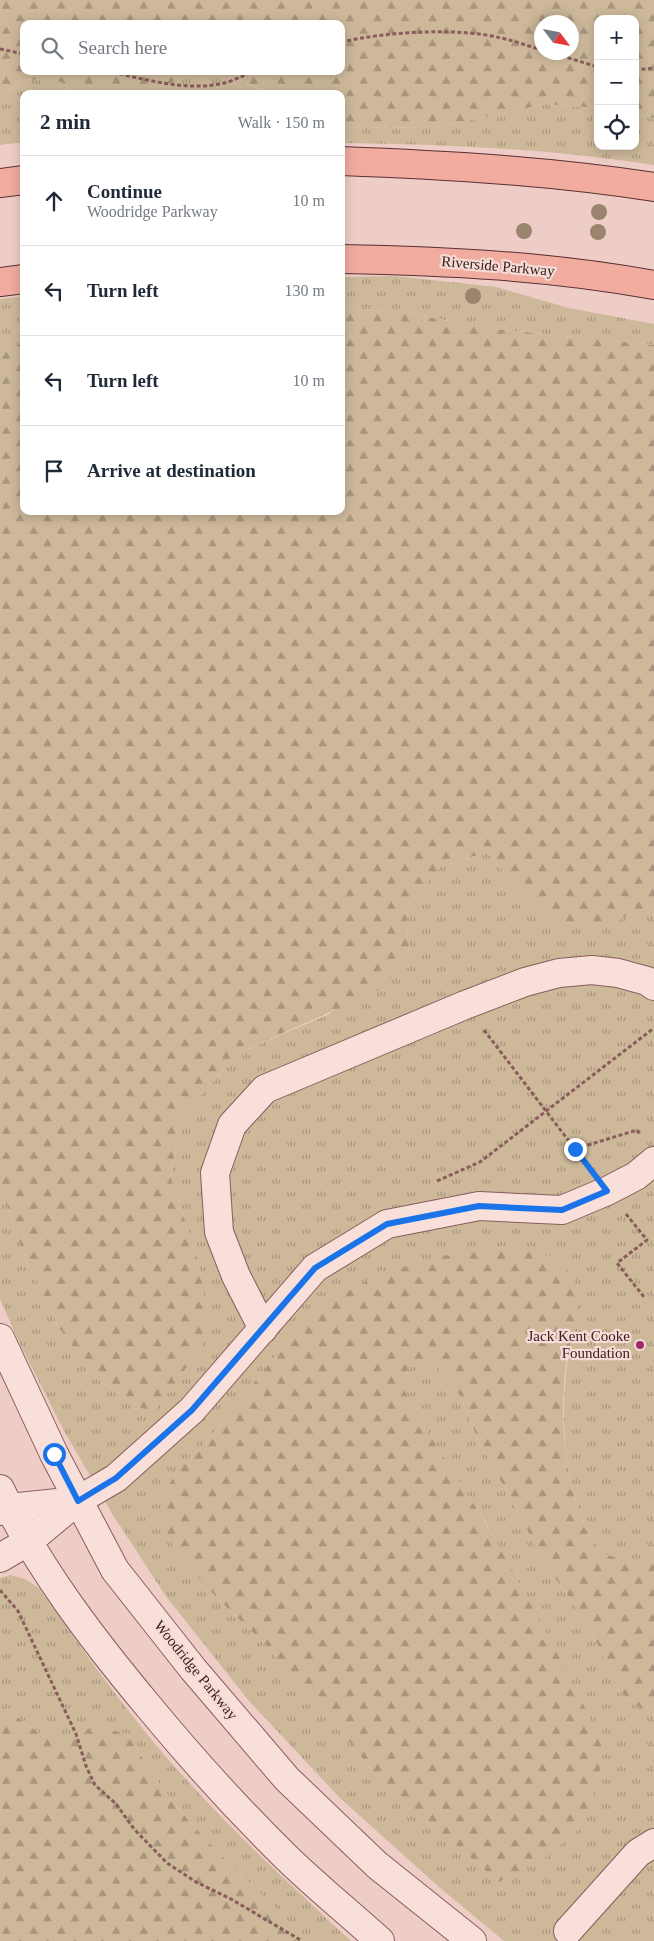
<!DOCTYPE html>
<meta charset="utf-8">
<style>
body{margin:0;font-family:Georgia,serif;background:#f2f2f3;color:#1f2937}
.controls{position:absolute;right:15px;top:15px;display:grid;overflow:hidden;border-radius:10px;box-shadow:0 2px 12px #0003}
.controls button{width:45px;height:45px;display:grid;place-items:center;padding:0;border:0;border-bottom:1px solid #e0e1e3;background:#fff;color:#1f2937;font:25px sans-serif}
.compass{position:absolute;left:534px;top:15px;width:45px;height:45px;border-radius:50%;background:#fff;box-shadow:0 2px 12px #0003;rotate:122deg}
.stop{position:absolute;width:15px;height:15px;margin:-11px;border:4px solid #1a73e8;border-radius:50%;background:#fff}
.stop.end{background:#1a73e8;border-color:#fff;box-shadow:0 1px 5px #0008}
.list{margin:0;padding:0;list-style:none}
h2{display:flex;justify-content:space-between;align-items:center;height:65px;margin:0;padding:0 20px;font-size:21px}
h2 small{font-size:16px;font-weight:400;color:#747a83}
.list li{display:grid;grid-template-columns:32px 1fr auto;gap:15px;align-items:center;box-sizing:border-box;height:90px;padding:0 20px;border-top:1px solid #e0e1e3}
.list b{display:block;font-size:19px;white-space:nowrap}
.list p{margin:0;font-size:16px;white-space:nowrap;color:#747a83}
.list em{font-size:16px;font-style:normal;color:#747a83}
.icon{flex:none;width:28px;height:28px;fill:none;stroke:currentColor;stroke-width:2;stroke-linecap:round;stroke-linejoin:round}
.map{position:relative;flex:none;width:654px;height:1941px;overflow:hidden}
.search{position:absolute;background:#fff;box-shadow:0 2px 12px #0003;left:20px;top:20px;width:325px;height:55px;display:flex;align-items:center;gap:12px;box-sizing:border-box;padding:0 18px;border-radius:10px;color:#747a83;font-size:19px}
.panel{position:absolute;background:#fff;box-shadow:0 2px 12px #0003;left:20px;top:90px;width:325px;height:425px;border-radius:10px}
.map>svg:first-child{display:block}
.grass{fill:url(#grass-tufts)}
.forest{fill:url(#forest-firs);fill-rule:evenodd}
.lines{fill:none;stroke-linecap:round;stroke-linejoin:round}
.minor-casing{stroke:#8a5c5c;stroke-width:30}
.major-casing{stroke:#583033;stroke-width:30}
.path{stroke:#8a5c5c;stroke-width:3;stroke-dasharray:4 2.5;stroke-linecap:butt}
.minor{stroke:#f9dfda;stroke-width:28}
.major{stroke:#f1ab9f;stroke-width:28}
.tree{fill:#9b846e}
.route{stroke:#1a73e8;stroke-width:6}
.poi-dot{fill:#9a2b68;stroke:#f6dcd6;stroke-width:2}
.labels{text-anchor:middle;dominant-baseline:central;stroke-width:4.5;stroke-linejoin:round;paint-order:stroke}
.street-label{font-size:15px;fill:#3b2021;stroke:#f6dcd6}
.poi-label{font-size:15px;fill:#3b2021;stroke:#f6dcd6;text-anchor:end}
</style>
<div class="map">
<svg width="654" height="1941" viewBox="0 0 654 1941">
<defs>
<pattern id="grass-tufts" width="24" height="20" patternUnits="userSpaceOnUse" patternTransform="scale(1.25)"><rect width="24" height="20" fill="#cdb89a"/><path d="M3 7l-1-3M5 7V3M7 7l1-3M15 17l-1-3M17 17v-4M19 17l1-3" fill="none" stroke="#a8957d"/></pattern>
<pattern id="forest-firs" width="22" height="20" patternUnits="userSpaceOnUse" patternTransform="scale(1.25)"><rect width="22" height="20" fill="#cdb89a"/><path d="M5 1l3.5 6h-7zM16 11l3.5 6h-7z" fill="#a8957d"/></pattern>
</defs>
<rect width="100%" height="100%" fill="#efcdc7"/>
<g class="grass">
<path d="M188 77H228L275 94H153L160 87Z"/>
<path d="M26 79 61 82 78 94H24V142L0 145V96Z"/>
<path d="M545 104 598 108V146H635V114L654 118V165C551 149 445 144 341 143V127L433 128Z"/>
<path d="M395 276 496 287 569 308 654 324V345L485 328 397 311 341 310V277Z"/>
<path d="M24 296V342L0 352V299Z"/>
<path d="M487 852 526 899 611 923 654 905V1563L632 1561 602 1554C597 1545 590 1537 586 1528 560 1470 560 1400 571 1339L318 1307 281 1349 201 1448 182 1463 162 1496 219 1600 265 1644 327 1714 378 1778 575 1833 591 1805 600 1770 581 1701 486 1523 417 1417 401 1384 409 1367 430 1362 449 1376 461 1398 479 1442 523 1521 541 1559 572 1601 598 1645 618 1690 641 1709 654 1708V1941H504L439 1887 340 1798 249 1701 165 1595 113 1515 64 1431 18 1340 0 1299V1180L14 1229 28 1265 52 1311 57 1325 96 1378 152 1415 200 1267 171 1178 180 1118 239 1053 329 1014 409 957 406 908 440 867Z"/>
<path d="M11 1575 25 1579 39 1588C76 1641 114 1694 155 1744 215 1815 283 1878 351 1941H308C272 1903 233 1869 198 1831 171 1802 148 1769 129 1735L96 1725 55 1744 0 1705V1578Z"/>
</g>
<g class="forest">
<path d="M0 0H654V118L635 114V19H598V108L545 104 433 128 341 127V94H275L229 77H188L160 87 153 94H78L61 82 26 79 0 96ZM572 22V52H542V22ZM24 24H341V71H24Z"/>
<path d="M341 310 397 311 485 328 654 345V905L611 923 561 926 526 899 487 852 440 867 406 908 409 957 381 989 239 1053 180 1118 171 1178 200 1267 209 1336 152 1415 96 1378 57 1325 52 1311 28 1265 14 1229 0 1180V352L24 342V511H341Z"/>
<path d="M525 1247C546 1256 564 1258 574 1281 586 1308 569 1339 566 1366 559 1417 565 1482 586 1528 590 1537 597 1546 602 1554L632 1561 654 1563V1708L641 1709 618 1690 598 1645 572 1601 541 1559 523 1521 479 1442 461 1398 449 1376 430 1362 409 1367 401 1384C426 1435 459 1477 487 1526 528 1595 565 1668 601 1740L600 1770 591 1805 575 1833 543 1860 499 1882 378 1778 327 1714 265 1644 219 1600 176 1553 160 1516 162 1496 182 1463 201 1448 281 1349 318 1307 373 1278 424 1260 477 1249Z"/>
<path d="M0 1705 55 1744 96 1725 129 1735C148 1769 171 1802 198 1831 233 1869 272 1903 308 1941H0Z"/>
</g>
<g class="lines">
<g class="minor-casing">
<g id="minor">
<path d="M263 1329 236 1276 219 1232 215 1173 232 1125 265 1089 465 1005 525 982 559 973 592 970 618 973 647 981 654 986"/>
<path d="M0 1338 54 1454 115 1570 193 1669 287 1779 377 1865 472 1941"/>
<path d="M0 1489C38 1568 93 1640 149 1707 192 1759 238 1810 287 1858 317 1887 349 1913 380 1941"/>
<path d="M0 1511 9 1508 77 1501"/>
<path d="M0 1558 29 1541 77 1501 116 1478 192 1410 315 1268 387 1224 479 1206 562 1210 607 1191 636 1176 654 1161"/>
<path d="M568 1931 638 1853 654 1843"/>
</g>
</g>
<g class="major-casing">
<g id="major">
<path d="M341 161C446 165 550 171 654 187"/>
<path d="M0 183 24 180"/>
<path d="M341 259C446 261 551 266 654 285"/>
<path d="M0 282 24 279"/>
</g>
</g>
<g class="path">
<path d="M341 42C386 32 456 27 501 38 515 41 528 46 542 50"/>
<path d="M0 49 24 54"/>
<path d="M549 52 598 67"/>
<path d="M635 70 654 68"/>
<path d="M107 71C145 79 189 93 228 82 237 79 245 75 253 71"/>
<path d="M484 1030 588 1166"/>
<path d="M575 1149 637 1130 640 1134"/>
<path d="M437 1181 480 1162 654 1028"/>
<path d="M626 1214 647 1240 617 1263 644 1297"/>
<path d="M0 1590 18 1611 76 1734 86 1766 95 1785 116 1804 134 1829 167 1863 196 1882 231 1899 302 1941"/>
</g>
<use href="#minor" class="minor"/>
<use href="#major" class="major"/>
</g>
<g class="tree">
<circle cx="599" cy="212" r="8"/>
<circle cx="524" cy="231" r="8"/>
<circle cx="598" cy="232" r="8"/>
<circle cx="473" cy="296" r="8"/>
</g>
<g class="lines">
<path class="route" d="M54 1454 78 1501 116 1478 192 1410 315 1268 387 1224 479 1206 562 1210 607 1191 575 1149"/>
</g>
<circle class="poi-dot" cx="640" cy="1345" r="5"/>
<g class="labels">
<g class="street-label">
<text transform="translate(498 266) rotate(5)">Riverside Parkway</text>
<text transform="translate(196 1670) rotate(51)">Woodridge Parkway</text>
</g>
<g class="poi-label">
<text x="630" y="1336">Jack Kent Cooke<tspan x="630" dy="17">Foundation</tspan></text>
</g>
</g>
</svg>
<div class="controls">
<button>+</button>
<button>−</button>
<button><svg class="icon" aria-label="locate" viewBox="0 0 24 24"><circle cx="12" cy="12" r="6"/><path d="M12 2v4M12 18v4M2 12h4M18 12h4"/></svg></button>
</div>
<svg class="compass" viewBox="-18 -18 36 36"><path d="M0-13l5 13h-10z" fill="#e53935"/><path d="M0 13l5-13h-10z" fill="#747a83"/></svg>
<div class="stop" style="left:54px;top:1454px"></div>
<div class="stop end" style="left:575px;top:1149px"></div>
<div class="search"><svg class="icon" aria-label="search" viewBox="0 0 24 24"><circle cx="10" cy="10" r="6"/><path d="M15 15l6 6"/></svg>Search here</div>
<section class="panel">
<h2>2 min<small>Walk · 150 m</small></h2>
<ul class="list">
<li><svg class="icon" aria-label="ahead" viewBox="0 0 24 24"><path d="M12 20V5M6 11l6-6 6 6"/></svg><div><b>Continue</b><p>Woodridge Parkway</p></div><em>10 m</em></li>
<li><svg class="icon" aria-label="left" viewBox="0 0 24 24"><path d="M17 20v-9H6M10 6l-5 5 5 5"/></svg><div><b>Turn left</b></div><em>130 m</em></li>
<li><svg class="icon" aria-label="left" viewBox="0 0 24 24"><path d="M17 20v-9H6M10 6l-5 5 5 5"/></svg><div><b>Turn left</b></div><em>10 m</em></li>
<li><svg class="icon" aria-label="arrive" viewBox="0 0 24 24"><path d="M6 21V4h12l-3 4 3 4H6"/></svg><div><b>Arrive at destination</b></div></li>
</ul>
</section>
</div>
